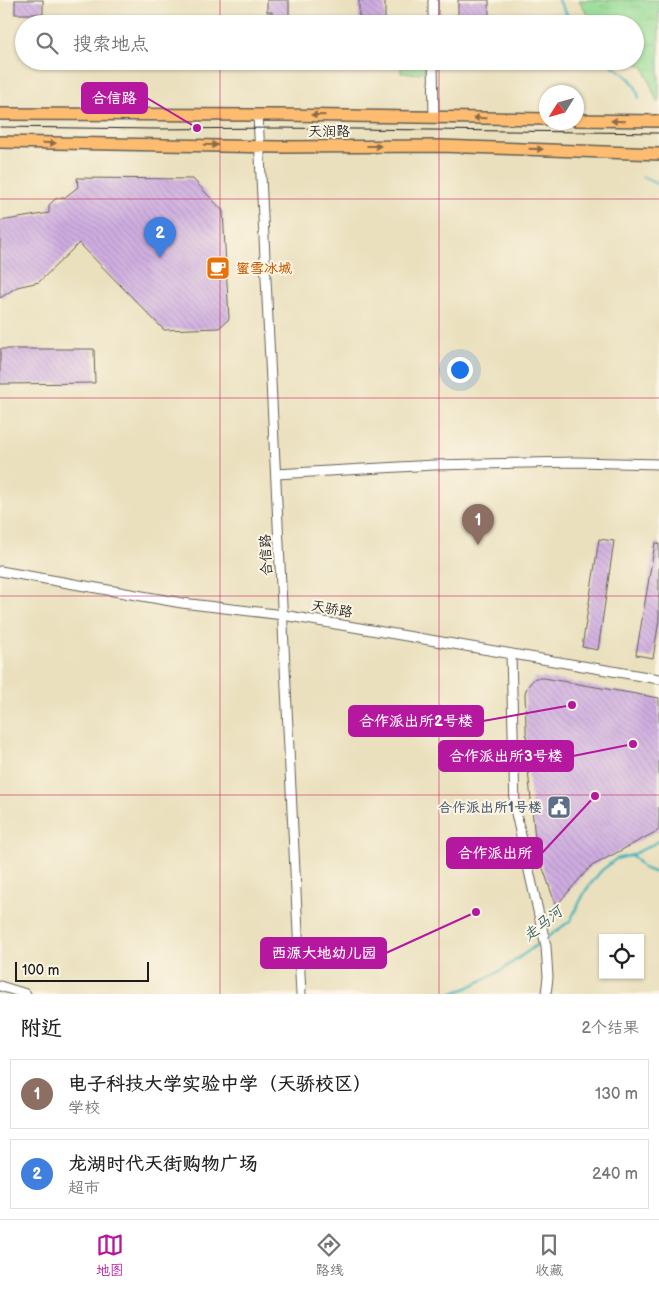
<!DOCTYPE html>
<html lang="zh">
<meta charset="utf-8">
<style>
body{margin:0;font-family:"Balsamiq Sans","LXGW WenKai TC",sans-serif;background:#f6f6f6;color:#222}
.controls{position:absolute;right:15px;bottom:15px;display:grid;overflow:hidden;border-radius:0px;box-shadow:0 1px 4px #0004}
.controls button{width:45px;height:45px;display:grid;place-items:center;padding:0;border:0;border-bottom:1px solid #e0e0e0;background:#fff;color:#222;font:25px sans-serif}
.compass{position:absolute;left:539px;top:85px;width:45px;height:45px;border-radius:50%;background:#fff;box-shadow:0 1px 4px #0004;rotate:233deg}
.scale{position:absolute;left:15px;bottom:12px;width:134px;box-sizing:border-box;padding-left:5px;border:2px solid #1c1c1c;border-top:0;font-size:14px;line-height:18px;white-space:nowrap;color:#1c1c1c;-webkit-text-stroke:4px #fcf5e5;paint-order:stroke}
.you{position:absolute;left:459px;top:369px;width:18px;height:18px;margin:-12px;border:4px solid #fff;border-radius:50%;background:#1a73e8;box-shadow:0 0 0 8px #1a73e833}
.badge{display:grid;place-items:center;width:32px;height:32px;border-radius:50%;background:#b5179e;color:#fff;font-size:16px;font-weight:700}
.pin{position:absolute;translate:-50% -41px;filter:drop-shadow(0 1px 2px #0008)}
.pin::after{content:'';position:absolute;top:26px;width:18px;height:15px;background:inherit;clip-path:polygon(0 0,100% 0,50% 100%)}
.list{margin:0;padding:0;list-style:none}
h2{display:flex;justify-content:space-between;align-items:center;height:65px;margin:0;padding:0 20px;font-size:21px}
h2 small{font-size:16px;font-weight:400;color:#767676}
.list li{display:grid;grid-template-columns:32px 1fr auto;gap:15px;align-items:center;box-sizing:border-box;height:70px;margin:0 10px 10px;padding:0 10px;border:1px solid #e0e0e0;border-radius:0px}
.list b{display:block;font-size:19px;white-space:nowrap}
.list p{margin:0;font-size:16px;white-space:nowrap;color:#767676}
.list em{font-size:16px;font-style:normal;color:#767676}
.icon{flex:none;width:28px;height:28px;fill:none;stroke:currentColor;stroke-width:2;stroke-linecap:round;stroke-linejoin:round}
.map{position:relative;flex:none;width:659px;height:994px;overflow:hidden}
.search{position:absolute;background:#fff;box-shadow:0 1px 4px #0004;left:15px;right:15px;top:15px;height:55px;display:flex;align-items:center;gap:12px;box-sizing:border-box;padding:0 18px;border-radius:28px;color:#767676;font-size:19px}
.sheet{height:225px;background:#fff}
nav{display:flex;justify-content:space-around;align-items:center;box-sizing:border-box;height:70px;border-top:1px solid #e0e0e0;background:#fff;font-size:14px;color:#767676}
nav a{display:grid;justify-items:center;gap:2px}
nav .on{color:#b5179e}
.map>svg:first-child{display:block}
.green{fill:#94da94;stroke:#587b58}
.park{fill:url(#park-tufts);stroke:#587b58}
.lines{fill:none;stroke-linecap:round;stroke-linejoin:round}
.stream{stroke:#43b3bc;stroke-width:2.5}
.building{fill:url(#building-back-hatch)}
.minor-casing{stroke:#646155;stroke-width:11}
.major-casing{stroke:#646155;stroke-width:14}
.minor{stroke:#fff;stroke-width:9}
.major{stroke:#fdbc6f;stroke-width:11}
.tram{stroke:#1c1c1c;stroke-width:1}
.oneway{fill:#8c6c46}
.grid{fill:none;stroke:#c2185b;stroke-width:1;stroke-opacity:0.55}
.labels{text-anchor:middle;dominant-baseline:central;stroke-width:4;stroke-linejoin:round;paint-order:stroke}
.street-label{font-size:14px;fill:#1c1c1c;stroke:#fcf5e5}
.food-label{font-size:14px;font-weight:bold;fill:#c56008;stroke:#fcf5e5;text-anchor:start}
.service-label{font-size:14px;font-weight:bold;fill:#4e5e75;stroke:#fcf5e5;text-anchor:end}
.water-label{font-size:15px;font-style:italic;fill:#2e6064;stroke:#fcf5e5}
.leader{fill:none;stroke:#b5179e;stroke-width:2}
.callout-dot{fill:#b5179e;stroke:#fcf5e5;stroke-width:2}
.callout{fill:#b5179e;stroke:#b5179e;stroke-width:2}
.callout-label{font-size:15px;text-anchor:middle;font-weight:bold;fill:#fff}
</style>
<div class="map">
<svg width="659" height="994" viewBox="0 0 659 994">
<defs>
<pattern id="park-tufts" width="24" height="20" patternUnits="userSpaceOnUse" patternTransform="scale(1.25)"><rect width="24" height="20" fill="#94da94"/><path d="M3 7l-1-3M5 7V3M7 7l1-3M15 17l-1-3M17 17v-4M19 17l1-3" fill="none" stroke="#7fba7f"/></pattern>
<pattern id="building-back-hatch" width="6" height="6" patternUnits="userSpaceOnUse" patternTransform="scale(1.25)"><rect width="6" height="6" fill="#ceace0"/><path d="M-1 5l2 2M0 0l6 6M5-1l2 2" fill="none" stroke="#b093c0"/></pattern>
</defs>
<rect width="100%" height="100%" fill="#fcf5e5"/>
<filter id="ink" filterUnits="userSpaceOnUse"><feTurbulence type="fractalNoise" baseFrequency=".02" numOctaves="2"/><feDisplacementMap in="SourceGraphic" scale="10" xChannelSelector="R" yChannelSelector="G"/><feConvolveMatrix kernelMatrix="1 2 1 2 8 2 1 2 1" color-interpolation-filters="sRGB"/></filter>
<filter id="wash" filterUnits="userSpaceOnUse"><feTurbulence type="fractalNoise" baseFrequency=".0096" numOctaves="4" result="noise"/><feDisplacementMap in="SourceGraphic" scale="20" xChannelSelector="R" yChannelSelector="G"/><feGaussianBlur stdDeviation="1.12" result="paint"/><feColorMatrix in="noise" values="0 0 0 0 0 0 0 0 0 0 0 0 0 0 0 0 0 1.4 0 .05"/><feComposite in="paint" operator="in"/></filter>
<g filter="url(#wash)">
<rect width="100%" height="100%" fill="#eae0be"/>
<path class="green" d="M401 61C410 61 423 58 428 67 421 76 411 73 401 73Z"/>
<path class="park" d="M579 0H659V102H657L644 67 641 66 634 61H635V24H595L587 14Z"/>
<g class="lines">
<g class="stream">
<path d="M558 0 573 24"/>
<path d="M607 61C622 74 634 76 639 98"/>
<path d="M643 177 659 185"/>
<path d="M632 855 643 868 659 874"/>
<path d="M450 994 467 988 502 970 570 921 586 890 601 871 616 859 632 855 659 841"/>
</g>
</g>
<g id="blocks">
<g class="building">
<rect x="15" y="0" width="28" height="14"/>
<path d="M267 0H289V24H272V12H267Z"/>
<rect x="359" y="0" width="26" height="24"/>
<rect x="458" y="0" width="31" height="24"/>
<path d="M77 178 193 179 223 211 229 319 219 328 164 330 79 243 39 282 17 287 0 298V221L49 213V205L53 201 57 198H64L78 187Z"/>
<path d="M0 349H94L95 383 0 384Z"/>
<path d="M599 539 614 541 598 650 582 647Z"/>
<path d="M655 543H659V620L653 658 636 655Z"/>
<path d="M535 678H544L659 698V830L590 867 556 906 536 848 527 761 525 693 527 687Z"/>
</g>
</g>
</g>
<g filter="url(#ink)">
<use href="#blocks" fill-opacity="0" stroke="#646155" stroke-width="1"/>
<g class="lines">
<g class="minor-casing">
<g id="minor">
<path d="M433 0V24"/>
<path d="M433 61 434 117"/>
<path d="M258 115 301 994"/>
<path d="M276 474 434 465 576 462 659 464"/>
<path d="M0 571 182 603 283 615 659 679"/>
<path d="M511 654 515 809 546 946 548 977 546 994"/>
<path d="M0 986 26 994"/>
</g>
</g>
<g class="major-casing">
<g id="major">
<path d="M0 114 280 115 546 119"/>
<path d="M576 120 659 121"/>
<path d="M0 142 279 147 440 146 659 154"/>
</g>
</g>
<use href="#minor" class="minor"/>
<use href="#major" class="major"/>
<path class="tram" d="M0 127 155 129 279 128 659 133"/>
</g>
<defs><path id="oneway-solid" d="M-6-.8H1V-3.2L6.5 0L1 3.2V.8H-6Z" transform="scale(1.25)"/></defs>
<g class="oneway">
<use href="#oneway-solid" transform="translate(318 115) rotate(-179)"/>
<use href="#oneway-solid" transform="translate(480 118) rotate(-179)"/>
<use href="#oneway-solid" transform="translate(618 121) rotate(-179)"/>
<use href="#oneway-solid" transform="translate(49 143) rotate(1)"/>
<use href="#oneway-solid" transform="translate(211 145) rotate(1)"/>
<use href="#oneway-solid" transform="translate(374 146)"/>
<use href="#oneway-solid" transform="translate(536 149) rotate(2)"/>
</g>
</g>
<path class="grid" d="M220 0V24M439 0V24M220 61V994M439 61V994M0 199H659M0 398H659M0 596H659M0 795H659"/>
<defs>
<g id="cafe-square" transform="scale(1.25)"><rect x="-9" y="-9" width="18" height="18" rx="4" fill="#e8710a" stroke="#fcf5e5"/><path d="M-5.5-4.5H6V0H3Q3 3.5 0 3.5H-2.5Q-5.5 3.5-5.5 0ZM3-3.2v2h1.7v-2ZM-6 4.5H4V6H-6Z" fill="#fff"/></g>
<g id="civic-square" transform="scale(1.25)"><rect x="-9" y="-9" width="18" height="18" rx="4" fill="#5c6f8a" stroke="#fcf5e5"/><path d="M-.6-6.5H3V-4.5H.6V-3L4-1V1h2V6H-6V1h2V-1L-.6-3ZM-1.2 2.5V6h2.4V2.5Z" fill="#fff"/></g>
</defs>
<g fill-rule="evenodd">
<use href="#cafe-square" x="218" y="268"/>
<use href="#civic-square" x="559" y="807"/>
</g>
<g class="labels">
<g class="street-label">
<text x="329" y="131">天润路</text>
<text transform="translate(266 555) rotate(-93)">合信路</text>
<text transform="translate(332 609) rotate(10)">天骄路</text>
</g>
<g class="food-label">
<text x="236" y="268">蜜雪冰城</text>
</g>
<g class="service-label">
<text x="542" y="807">合作派出所1号楼</text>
</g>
<g class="water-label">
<text transform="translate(543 924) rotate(-39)">走马河</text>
</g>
</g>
<path class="leader" d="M197 128L147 98M572 705L483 721M633 744L573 756M595 796L542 853M476 912L386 953"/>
<g class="callout-dot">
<circle cx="197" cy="128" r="5"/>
<circle cx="572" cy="705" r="5"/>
<circle cx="633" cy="744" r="5"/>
<circle cx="595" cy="796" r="5"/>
<circle cx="476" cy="912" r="5"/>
</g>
<g class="callout">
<rect x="82" y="83" width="65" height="30" rx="5"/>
<rect x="349" y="706" width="134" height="30" rx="5"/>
<rect x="439" y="741" width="134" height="30" rx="5"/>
<rect x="447" y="838" width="95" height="30" rx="5"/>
<rect x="261" y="938" width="125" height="30" rx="5"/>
</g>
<g class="callout-label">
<text x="114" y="103">合信路</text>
<text x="416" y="726">合作派出所2号楼</text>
<text x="506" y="761">合作派出所3号楼</text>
<text x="495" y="858">合作派出所</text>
<text x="324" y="958">西源大地幼儿园</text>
</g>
</svg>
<div class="controls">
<button><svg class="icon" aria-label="locate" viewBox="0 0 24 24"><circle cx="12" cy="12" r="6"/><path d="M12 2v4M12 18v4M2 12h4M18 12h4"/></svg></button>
</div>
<svg class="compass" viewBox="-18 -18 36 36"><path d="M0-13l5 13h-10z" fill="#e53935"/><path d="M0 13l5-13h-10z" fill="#767676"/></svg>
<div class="scale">100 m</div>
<div class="you"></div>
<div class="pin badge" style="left:478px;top:545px;background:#8d6e63">1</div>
<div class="pin badge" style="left:160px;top:258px;background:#3f7fe0">2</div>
<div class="search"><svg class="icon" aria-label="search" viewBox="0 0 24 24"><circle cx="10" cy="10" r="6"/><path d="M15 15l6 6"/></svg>搜索地点</div>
</div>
<section class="sheet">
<h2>附近<small>2个结果</small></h2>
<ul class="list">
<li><span class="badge" style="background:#8d6e63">1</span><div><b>电子科技大学实验中学（天骄校区）</b><p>学校</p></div><em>130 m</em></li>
<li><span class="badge" style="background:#3f7fe0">2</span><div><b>龙湖时代天街购物广场</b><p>超市</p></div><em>240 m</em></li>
</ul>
</section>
<nav>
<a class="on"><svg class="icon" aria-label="map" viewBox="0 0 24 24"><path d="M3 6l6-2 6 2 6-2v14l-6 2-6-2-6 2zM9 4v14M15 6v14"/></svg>地图</a>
<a><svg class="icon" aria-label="directions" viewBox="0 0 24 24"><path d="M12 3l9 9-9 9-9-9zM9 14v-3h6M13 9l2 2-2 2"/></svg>路线</a>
<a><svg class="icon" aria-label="saved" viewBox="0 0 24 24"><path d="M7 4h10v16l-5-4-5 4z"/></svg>收藏</a>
</nav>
